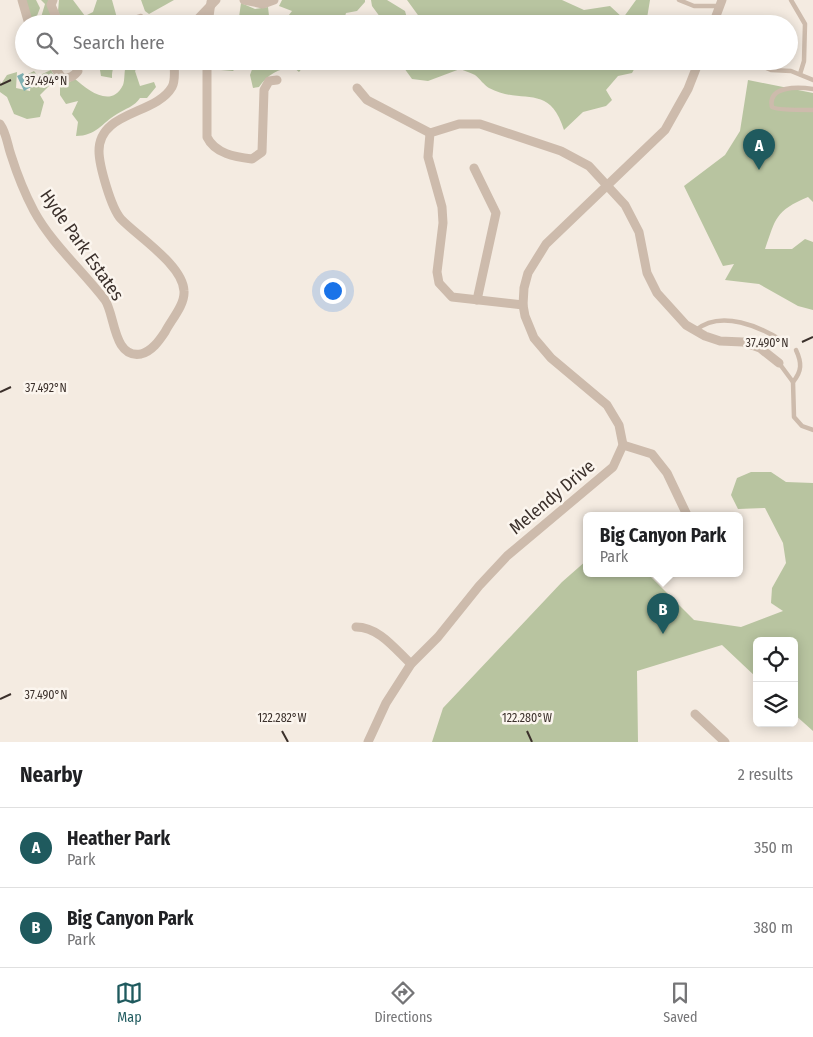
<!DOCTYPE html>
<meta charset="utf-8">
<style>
body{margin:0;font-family:"Fira Sans Condensed",sans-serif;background:#f2f2f2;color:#202124}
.controls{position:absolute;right:15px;bottom:15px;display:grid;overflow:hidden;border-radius:8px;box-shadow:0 2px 12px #0003}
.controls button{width:45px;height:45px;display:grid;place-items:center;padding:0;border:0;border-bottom:1px solid #e0e0e0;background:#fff;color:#202124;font:25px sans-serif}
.you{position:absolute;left:332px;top:290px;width:18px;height:18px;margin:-12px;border:4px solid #fff;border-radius:50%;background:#1a73e8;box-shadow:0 0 0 8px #1a73e833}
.badge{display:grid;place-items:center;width:32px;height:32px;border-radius:50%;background:#1f5a5e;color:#fff;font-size:16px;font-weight:700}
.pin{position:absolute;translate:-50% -41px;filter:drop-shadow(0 1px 2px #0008)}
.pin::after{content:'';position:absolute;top:26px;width:18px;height:15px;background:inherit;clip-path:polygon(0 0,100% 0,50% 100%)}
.popup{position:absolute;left:583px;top:512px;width:160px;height:65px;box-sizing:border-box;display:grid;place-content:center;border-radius:8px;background:#fff;filter:drop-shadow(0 1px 4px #0005);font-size:16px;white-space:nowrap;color:#757577}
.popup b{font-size:19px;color:#202124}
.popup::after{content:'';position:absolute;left:50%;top:100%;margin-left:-10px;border:10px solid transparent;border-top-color:#fff}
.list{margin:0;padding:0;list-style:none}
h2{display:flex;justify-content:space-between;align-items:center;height:65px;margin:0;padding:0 20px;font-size:21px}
h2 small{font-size:16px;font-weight:400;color:#757577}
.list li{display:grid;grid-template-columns:32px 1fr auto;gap:15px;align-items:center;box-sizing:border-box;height:80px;padding:0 20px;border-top:1px solid #e0e0e0}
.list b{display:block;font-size:19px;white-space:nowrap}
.list p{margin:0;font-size:16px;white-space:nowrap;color:#757577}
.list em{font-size:16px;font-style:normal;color:#757577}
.icon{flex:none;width:28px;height:28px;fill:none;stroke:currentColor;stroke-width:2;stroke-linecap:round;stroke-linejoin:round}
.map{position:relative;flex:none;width:813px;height:742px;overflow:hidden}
.search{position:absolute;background:#fff;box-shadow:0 2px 12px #0003;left:15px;right:15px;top:15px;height:55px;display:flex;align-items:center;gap:12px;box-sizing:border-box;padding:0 18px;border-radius:28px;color:#757577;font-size:19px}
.sheet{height:225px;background:#fff}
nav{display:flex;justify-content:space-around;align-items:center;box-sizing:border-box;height:70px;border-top:1px solid #e0e0e0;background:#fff;font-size:14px;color:#757577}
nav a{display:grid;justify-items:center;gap:2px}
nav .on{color:#1f5a5e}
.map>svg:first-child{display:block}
.green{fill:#b8c4a0}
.water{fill:#7fb0b2}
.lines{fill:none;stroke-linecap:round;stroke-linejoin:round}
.lane{stroke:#cdbbac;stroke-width:4.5}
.street{stroke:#cdbbac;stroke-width:9}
.ticks{fill:none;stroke:#3b302b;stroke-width:2}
.labels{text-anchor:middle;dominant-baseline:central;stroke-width:5;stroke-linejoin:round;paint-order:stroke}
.street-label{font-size:18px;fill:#3b302b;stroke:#fbf5ee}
.ticks-label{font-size:12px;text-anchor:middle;fill:#3b302b;stroke:#fbf5ee;stroke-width:5;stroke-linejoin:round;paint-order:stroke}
</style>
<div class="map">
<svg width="813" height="742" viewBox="0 0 813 742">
<rect width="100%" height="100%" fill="#f4ebe1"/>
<g class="green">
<path d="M24 0H36L40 8 35 21 31 22Z"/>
<path d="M41 0H48L52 20 49 24H39L45 4Z"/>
<path d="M59 0H73L85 16 93 12 97 0H112L117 18 104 24H63L58 11Z"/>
<path d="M141 0H174L149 14 145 11Z"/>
<path d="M282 0H365V2L357 11 346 13 343 24H238L241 3 255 9 268 7 269 16 282 24 292 11 279 6Z"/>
<path d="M371 0H387L405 11 408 22 382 24 383 21 372 6Z"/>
<path d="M407 0H562L584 10 610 6 623 18 636 0H650L646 24H422L423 22Z"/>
<path d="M110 61H162L137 68 135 71 140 86 154 82 156 87 147 98H140C135 106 125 109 117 114 102 123 96 136 76 136L78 122 72 114 78 101 66 104 60 95V87L75 79C88 90 111 109 123 85 125 80 124 70 126 65L122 62C113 65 112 69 112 78L101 76 100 70 110 65Z"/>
<path d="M211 61H242L233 71 221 70 211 64Z"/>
<path d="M255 61H308L299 72 293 67C278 69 268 74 259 87L253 88 250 75Z"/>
<path d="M399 61H617L637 64 632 73 618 76 606 90 612 100 606 106 583 112 564 130C549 82 523 106 489 88 484 85 480 79 475 75 471 73 465 71 460 69L428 81 412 79Z"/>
<path d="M51 70 56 79 40 95 44 102 40 117 27 119 14 114 7 97 0 92V81L1 84 7 75 17 72 16 88 30 91 31 83 28 74 34 71 38 76Z"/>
<path d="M748 80 813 93V202L808 197C775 211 776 218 765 249H792L805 239 813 242V310L798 306 759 284 725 280 734 264 723 266 684 186 725 155 740 131Z"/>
<path d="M751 472H771L786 482 813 483V731L794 714V641H757V678L722 645 637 671 638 742H432L443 708 562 582 587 560V573H647L694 620 741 627 783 611 771 603 772 588 786 563 783 543 765 508 738 509 731 495 737 478Z"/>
</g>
<path class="water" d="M23 73 31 87 24 91 17 76Z"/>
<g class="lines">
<g class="lane">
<path d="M679 0 694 6H719"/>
<path d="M791 0 805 24 804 61 800 74"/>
<path d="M126 21 141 16 148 24"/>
<path d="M750 61 771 70 791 71 813 80"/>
<path d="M813 89C800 87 767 85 772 107 775 110 806 110 813 110"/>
<path d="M696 330C721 309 761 327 784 342"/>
<path d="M779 363 793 382 794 417 802 426 813 430"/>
<path d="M793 382C802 371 802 363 796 350"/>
</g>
<g class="street">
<path d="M22 0 29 24"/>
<path d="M53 0 51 5 59 24"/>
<path d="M244 0 263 4 274 0"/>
<path d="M193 24 216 0"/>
<path d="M208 24 211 2"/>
<path d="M713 24 722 0"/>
<path d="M51 61 61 77C69 79 73 77 78 71L75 61"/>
<path d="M207 61V137C215 154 236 157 252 159L262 152 264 90 269 81 277 80"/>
<path d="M357 88 367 100 430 133"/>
<path d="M0 124C7 134 7 144 11 155 17 174 25 194 34 211 52 244 82 270 105 300 115 314 113 359 141 354 152 351 159 341 165 332 171 320 185 305 184 291 183 265 137 236 121 219 111 208 99 165 99 151 99 111 156 115 172 87 176 80 174 69 174 61"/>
<path d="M474 168 496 213 477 300"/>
<path d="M523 305 452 297 439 283 437 272 443 223 442 207 428 157 430 133 459 124H480L561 151 589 166 625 205 639 232 647 273 657 293 686 325 705 336 720 341 743 342 760 348 779 363"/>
<path d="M623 445 652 454 667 473 687 515"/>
<path d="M356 627C379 627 395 649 411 664"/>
<path d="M695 714 725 742"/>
<path d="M368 742 386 703 411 664 438 637 479 586 507 556 613 467 623 445 619 425 607 405 551 358 534 338 525 316 523 305 524 288 528 273 546 244 665 130 688 89 699 61"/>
</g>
</g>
<path class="ticks" d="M0 85 11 80M802 342 813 337M0 392 11 387M0 699 11 694M282 731 288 742M527 731 532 742"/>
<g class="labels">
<g class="street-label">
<text transform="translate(82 245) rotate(55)">Hyde Park Estates</text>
<text transform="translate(552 497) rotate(-40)">Melendy Drive</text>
</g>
</g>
<g class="ticks-label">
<text x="46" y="85">37.494°N</text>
<text x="767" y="347">37.490°N</text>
<text x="46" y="392">37.492°N</text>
<text x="46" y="699">37.490°N</text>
<text x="282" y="722">122.282°W</text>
<text x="527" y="722">122.280°W</text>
</g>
</svg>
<div class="controls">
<button><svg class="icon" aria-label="locate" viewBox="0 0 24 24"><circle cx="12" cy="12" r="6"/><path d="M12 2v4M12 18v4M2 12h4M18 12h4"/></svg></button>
<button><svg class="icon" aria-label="layers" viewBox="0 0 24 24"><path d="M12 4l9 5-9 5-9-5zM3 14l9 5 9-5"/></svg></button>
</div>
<div class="you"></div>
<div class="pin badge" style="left:759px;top:170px">A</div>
<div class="pin badge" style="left:663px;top:634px">B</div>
<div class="popup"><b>Big Canyon Park</b>Park</div>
<div class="search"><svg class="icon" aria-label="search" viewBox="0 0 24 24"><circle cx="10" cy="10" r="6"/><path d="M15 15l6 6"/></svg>Search here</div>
</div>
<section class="sheet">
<h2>Nearby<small>2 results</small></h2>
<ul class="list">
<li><span class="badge">A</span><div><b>Heather Park</b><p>Park</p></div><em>350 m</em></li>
<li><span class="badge">B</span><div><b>Big Canyon Park</b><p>Park</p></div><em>380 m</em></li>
</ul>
</section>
<nav>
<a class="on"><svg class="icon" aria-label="map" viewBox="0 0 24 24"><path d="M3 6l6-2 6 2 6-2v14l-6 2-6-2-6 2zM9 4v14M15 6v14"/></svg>Map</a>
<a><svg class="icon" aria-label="directions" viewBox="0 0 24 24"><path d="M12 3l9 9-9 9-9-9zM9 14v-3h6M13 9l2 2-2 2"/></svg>Directions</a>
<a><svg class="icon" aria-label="saved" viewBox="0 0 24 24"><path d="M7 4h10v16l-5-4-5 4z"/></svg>Saved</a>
</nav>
